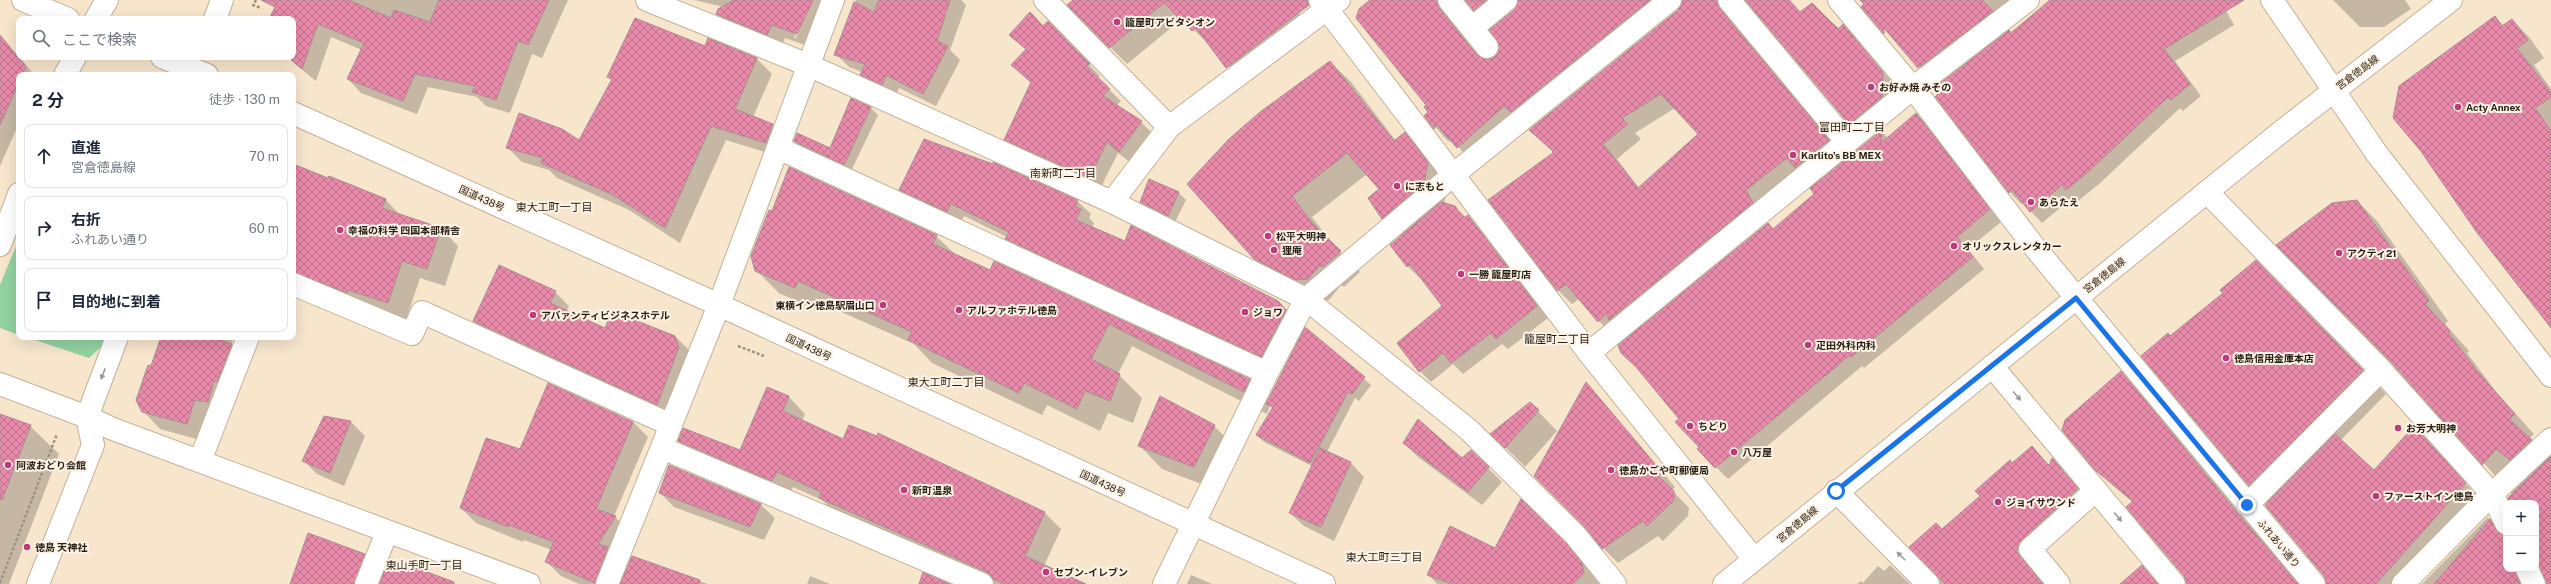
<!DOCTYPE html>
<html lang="ja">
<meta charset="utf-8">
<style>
body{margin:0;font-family:"Public Sans","Noto Sans JP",sans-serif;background:#f6f6f7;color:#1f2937}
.controls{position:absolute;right:12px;bottom:12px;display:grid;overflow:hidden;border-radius:8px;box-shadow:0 4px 16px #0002}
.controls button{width:36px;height:36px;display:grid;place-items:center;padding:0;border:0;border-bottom:1px solid #e0e1e3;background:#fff;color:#1f2937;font:20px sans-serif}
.stop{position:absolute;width:12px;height:12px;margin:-9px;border:3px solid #1a73e8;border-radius:50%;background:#fff}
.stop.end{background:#1a73e8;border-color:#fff;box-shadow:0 1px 4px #0008}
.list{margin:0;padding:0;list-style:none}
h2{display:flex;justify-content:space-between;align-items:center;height:52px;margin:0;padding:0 16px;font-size:17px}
h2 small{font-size:13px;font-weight:400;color:#747a83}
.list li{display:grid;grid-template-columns:26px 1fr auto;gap:12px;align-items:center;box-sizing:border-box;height:64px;margin:0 8px 8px;padding:0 8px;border:1px solid #e0e1e3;border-radius:8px}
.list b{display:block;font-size:15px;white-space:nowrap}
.list p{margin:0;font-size:13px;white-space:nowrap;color:#747a83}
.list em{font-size:13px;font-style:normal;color:#747a83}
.icon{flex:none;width:22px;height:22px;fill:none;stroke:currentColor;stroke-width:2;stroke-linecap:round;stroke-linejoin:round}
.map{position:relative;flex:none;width:2551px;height:584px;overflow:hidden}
.search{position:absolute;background:#fff;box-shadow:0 4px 16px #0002;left:16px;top:16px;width:280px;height:44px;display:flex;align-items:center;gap:10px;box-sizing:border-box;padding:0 14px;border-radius:8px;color:#747a83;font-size:15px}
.panel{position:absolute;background:#fff;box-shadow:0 4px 16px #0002;left:16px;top:72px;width:280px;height:268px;border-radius:8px}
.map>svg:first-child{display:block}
.green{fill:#92d2a0}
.shadow{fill:#0003;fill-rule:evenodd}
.building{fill:url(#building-cross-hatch);stroke:#ab8c95;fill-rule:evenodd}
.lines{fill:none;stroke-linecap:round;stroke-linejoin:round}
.minor-casing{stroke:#c3b29a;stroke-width:24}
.major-casing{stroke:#c3b29a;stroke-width:24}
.highway-casing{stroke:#c3b29a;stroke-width:24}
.path{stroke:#a09280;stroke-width:2.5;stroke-dasharray:3 2;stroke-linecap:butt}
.minor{stroke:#fff;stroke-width:22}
.major{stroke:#fff;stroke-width:22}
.highway{stroke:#fff;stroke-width:22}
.oneway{fill:#9d9a96}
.route{stroke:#1a73e8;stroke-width:5}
.poi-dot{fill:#be397d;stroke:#fef3e4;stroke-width:1.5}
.labels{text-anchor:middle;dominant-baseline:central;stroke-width:4;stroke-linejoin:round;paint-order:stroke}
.poi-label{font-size:10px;font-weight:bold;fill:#251e15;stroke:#fef3e4;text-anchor:start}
.street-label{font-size:10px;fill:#251e15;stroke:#fef3e4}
.neighbourhood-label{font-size:11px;fill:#251e15;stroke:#fef3e4}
</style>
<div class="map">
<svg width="2551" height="584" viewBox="0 0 2551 584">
<defs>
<pattern id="building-cross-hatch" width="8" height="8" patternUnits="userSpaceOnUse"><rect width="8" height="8" fill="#ea8aaa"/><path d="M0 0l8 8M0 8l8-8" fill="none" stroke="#bd7089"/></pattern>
</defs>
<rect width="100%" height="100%" fill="#f7e5cc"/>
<g class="green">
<path d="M19 239V335L0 328V285Z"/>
<path d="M26 337H106L103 345 89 358Z"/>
</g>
<g class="shadow">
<path d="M279 0H568L542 58 532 54 510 113 486 106 477 97 428 87 417 114 361 93 348 79 362 50 331 37 316 81 295 64 288 57H293V19H272Z"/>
<path d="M694 0H813L794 38 795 39 815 0H835L811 47 785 38 781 48 731 28 717 14 724 7Z"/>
<path d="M856 0H961L966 5 950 50 960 60 936 106 899 88 895 97 874 87 861 74 862 72 849 67 836 54Z"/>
<path d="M1075 0H1288L1315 32 1245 84 1211 46 1182 19 1127 64 1110 47Z"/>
<path d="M1371 0H1790L1801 13 1812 4 1865 52 1897 87 1864 138 1748 2 1736 4 1731 11 1733 23 1843 155 1613 336 1579 299 1572 304 1558 290 1554 153 1531 130 1679 10 1682 2 1472 162 1450 138 1449 142 1425 116 1429 112 1428 105ZM1467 2 1489 24 1518 2 1519 5 1491 30 1500 44 1495 58 1489 60 1481 58 1453 23 1451 11 1456 4ZM1675 108 1700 134 1639 188 1617 159 1641 139 1635 133Z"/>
<path d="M1866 0H2026L1931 79Z"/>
<path d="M2054 0H2220L2234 25 2175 61 2201 96 2183 111 2180 108 2099 184 2078 201 2074 196 2042 223 2023 203 2021 204 2010 192 1937 97 1941 94 1936 88Z"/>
<path d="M2333 0H2405L2411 9 2384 27H2360Z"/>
<path d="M2495 17 2504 26 2512 20 2529 37 2544 58 2534 65 2551 89V326L2451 195 2420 149Z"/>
<path d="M1048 23 1100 76 1097 78 1121 101 1116 106 1141 122 1152 133 1131 163 1118 153 1100 189 1016 151 1005 139 1031 83 1012 65 1026 50 1011 35 1043 27Z"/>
<path d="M708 39 757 59 772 74 753 117 773 125 788 140 781 157 726 140 680 243 629 210 557 178 549 170 522 162 507 147 579 142 612 81 608 77 706 47Z"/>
<path d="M0 40 19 56 34 75H19V123L0 166Z"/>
<path d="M1330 62 1351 82 1396 141 1405 133 1425 154 1448 184 1444 204 1454 207 1479 228 1548 318 1508 349 1502 344 1463 374 1453 364 1431 382 1420 371 1444 306 1420 276 1419 277 1407 266 1401 237 1383 218 1380 189 1367 174 1312 217 1334 246 1360 272 1344 287 1341 285 1329 300H1317L1276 279 1255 258Z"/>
<path d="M851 99 871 108 878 115 851 171 802 148 795 141 830 149Z"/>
<path d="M1916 114 1928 126 2001 222 1968 249 1984 269 1864 368 1862 366 1728 479 1698 449 1701 447 1681 420 1773 230 1816 194 1881 131 1888 138Z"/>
<path d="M293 165 329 179 330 177 386 200 401 216 441 229 458 246 445 286 420 278 406 320 293 284Z"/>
<path d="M1149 181 1179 193 1186 200 1175 222 1148 209 1141 202Z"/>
<path d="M900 190 1077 201 1091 214 1089 218 1094 223 1092 228 1278 301 1292 315 1275 369 1020 252 1007 237 964 216 960 225 914 203Z"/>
<path d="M2357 201 2377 221 2448 321 2445 324 2469 351 2467 353 2497 393 2534 434 2529 439 2551 460V575L2536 558V503H2511L2508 497 2512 494 2391 361Z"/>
<path d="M936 236 957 256 1250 380 1269 399 1305 329 1371 385 1359 401 1355 398 1327 452 1351 463 1364 477 1334 541 1304 526 1290 513 1312 466 1264 442 1257 435 1273 409 1270 406 1267 414 1132 346 1118 374 1142 398 1133 423 1108 413 1100 431 1047 405 1042 415 932 363 914 344 821 303 817 310 779 293 756 270Z"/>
<path d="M2280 285 2386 394 2341 440 2374 471 2414 427 2487 507 2411 584H2326L2325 576 2268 503 2249 485 2171 337Z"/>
<path d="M555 292 569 306 566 312 606 330 675 336 689 350 671 418 488 335 474 321Z"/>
<path d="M162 337H234L231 344 249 362 204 441 160 429 143 411 137 400Z"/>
<path d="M2121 373 2134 386 2300 584H2186L2185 576 2133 503 2096 470Z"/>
<path d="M1586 384 1675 487 1672 490 1689 508 1688 516 1663 541 1658 536 1618 563 1603 548Z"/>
<path d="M767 388 789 397 805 414 802 421 844 441 877 437 879 434 1045 513 1061 529 1044 566 1084 584H994L836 514 822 500 793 487 789 497 695 457 679 441 741 452Z"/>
<path d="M1530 403 1557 431 1525 467 1492 434Z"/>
<path d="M0 415 30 426 59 454 9 584H0Z"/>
<path d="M325 417 351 422 365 436 344 486 317 474 303 460Z"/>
<path d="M633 422 648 437 614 516 630 532 615 584H579L561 576 546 561 552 550 524 540 523 542 476 523 461 508Z"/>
<path d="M1214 426 1238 450 1217 490 1162 469 1139 445Z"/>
<path d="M1404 443 1462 459 1471 451 1502 482 1482 505 1418 457Z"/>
<path d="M2032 447 2050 466 2053 459 2090 502 2034 553 2028 565 2044 584H1940L1938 575 1942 531Z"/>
<path d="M670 466 761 505 775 518 764 540 674 507 660 493Z"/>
<path d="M1521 501 1584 563 1599 584H1437L1428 574 1496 549Z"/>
<path d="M2488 517 2506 538V569H2521L2528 584H2422Z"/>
<path d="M364 555 378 568 372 584H291Z"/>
<path d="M632 557 708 584H621Z"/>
<path d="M1890 565 1910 584H1857L1861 581 1863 583 1878 566 1884 571Z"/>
<path d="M1191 575 1212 584H1187Z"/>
<path d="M810 576 830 584H807Z"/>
</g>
<g class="building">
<path d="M261 0H348L391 18 394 10 430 22 439 0H549L528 45 518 41 496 100 472 92 475 86 415 74 403 101 347 79 364 43 318 24 302 69 288 57H293V19H269L275 7Z"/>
<path d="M734 0H814L797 34 772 25 767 35 716 14 718 9Z"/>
<path d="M879 0H950L937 41 948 46 923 94 886 75 882 85 860 75 865 64 834 55 854 2 874 12Z"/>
<path d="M1073 0H1308L1309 5 1226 68 1196 28 1192 31 1164 3 1109 48 1067 5Z"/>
<path d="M1370 0H1437L1439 8 1477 55 1489 59 1495 56 1499 45 1489 30 1514 10 1518 0H1650L1511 112 1504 106 1457 148 1436 124 1434 129 1424 116 1428 112 1424 107 1426 105 1356 18 1359 9Z"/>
<path d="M1465 0H1486L1474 11Z"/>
<path d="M1682 0H1717L1719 8 1829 140 1795 168 1787 158 1746 190 1753 203 1609 320 1607 313 1598 322 1566 284 1557 291 1488 200 1554 152 1529 130 1678 10ZM1661 94 1698 134 1638 188 1603 144 1628 124 1622 118Z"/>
<path d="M1745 0H1789L1800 12 1812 3 1838 29 1843 24 1883 72 1882 97 1849 124Z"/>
<path d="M1860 0H1982L1993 11 1918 68 1884 28V34L1861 7 1864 4Z"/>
<path d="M2050 0H2244L2164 49 2190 84 2171 100 2168 97 2088 172 2066 190 2062 185 2030 212 2012 190 2009 193 1935 97 1939 93 1934 88 2009 30 2011 33Z"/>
<path d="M1030 12 1043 26 1048 21 1090 64 1086 66 1110 89 1103 96 1142 121 1119 152 1107 142 1089 178 1004 140 1031 82 1011 65 1026 49 1009 35Z"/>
<path d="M2495 16 2502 26 2512 19 2528 40 2517 48 2551 93V97L2535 108 2551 131V328L2478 234 2420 150 2393 118 2399 86Z"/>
<path d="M635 18 705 46 708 38 757 58 735 109 773 124 766 143 711 126 665 228 613 195 541 163 543 158 506 148 519 113 562 129 579 140 612 79 607 77Z"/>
<path d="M0 35 26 67 22 75H19V82L0 125Z"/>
<path d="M1330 61 1394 141 1405 132 1428 162 1424 183 1382 219 1368 198 1379 189 1347 153 1292 196 1313 224 1341 251 1323 267 1320 265 1308 279 1295 280 1254 259 1187 184 1229 139 1260 112Z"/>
<path d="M851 98 871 107 844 165 794 141 797 133 830 148Z"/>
<path d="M1916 113 1990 209 1957 237 1973 257 1851 357 1850 355 1715 468 1697 449 1699 447 1675 422 1679 419 1636 367 1621 353 1618 345 1768 223 1773 229 1814 194 1810 188 1882 130 1881 143Z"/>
<path d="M924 139 993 164V162L1078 200 1075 207 1081 209 1076 220 1125 241 1131 225 1278 301 1286 310 1261 357 1005 239 1009 232 951 204 947 212 899 190Z"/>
<path d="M293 164 328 178 329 176 386 199 382 208 441 228 427 269 402 261 388 303 348 290 347 293 293 272Z"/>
<path d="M789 167 937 235 933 244 990 270 994 261 1250 379 1244 392 1109 324 1091 359 1120 374 1110 401 1085 391 1077 409 1024 383 1019 393 908 340 912 332 798 281 795 288 755 271 751 256 769 210 772 211Z"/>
<path d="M1149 179 1179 192 1168 216 1140 202Z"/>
<path d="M2357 200 2429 301 2425 304 2450 331 2448 332 2477 371 2515 414 2509 419 2532 440 2510 460 2496 449 2482 465 2390 361 2276 245 2332 203Z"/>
<path d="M1441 202 1455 206 1464 218 1468 215 1537 306 1496 339 1491 333 1451 363 1443 353 1419 372 1397 343 1442 306 1410 264 1407 267 1390 245Z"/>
<path d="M2256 260 2363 370 2249 486 2141 356 2168 333 2170 336 2223 293 2220 290Z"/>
<path d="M499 265 556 291 550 303 605 328 612 311 675 336 679 347 657 405 473 321Z"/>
<path d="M1305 327 1365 377 1352 394 1348 392 1310 463 1256 435 1273 407 1266 404Z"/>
<path d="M161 337H212L232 344 217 382 214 381 208 402 195 400 187 424 142 412 136 400 148 365 151 366Z"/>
<path d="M2121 371 2238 514 2298 584H2186L2184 576 2126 507 2133 501 2095 470 2062 430 2065 420Z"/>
<path d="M1586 382 1661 471 1657 475 1674 491V500L1647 526 1643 521 1602 549 1585 527 1534 476Z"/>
<path d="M548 383 633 422 596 509 616 516 598 544 608 547 595 583 545 562 554 542 509 525 508 527 460 508 486 438 520 449Z"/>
<path d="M767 387 789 396 783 411 843 439 849 425 877 436 878 433 1045 512 1025 556 1086 584H1004L993 579 987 572 819 498 821 492 777 472 772 481 678 441 683 428 740 450Z"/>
<path d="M1160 396 1215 425 1194 467 1138 446Z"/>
<path d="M1530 402 1539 410 1505 448 1490 434Z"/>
<path d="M0 414 31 425 2 500 0 499Z"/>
<path d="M324 416 351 421 330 473 302 461Z"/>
<path d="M1418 419 1462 458 1471 450 1489 467 1468 492 1403 443Z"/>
<path d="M2414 426 2466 483 2376 584H2326L2324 576 2265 505 2335 434 2374 470Z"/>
<path d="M2032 446 2049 466 2052 458 2078 488 2022 540 2016 551 2043 584H1945L1909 547 1936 523 1942 529 1980 496 1975 491 2010 460 2012 463Z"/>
<path d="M1320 448 1351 462 1321 527 1289 513Z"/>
<path d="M2551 456V584H2546L2536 561V503H2510L2508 498Z"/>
<path d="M669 465 761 504 750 527 659 493Z"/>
<path d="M1521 499 1567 544 1582 563 1584 573 1573 584H1452L1427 575 1450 526 1495 548Z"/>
<path d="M2490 519 2499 533 2506 535V569H2515L2520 584H2434Z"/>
<path d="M308 533 365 554 354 584H290Z"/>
<path d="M632 556 700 580 699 584H620Z"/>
<path d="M390 558 454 582V584H379Z"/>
<path d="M2142 565 2158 584H2120Z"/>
<path d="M923 572 950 584H919Z"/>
</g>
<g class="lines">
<g class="minor-casing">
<g id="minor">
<path d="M23 0 68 19"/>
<path d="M647 0 808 65 1112 202 1306 299 1469 430 1576 536 1615 584"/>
<path d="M1045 0 1169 127"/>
<path d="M1320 0 1589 353 1754 559"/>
<path d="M1449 0 1487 47"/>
<path d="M1729 0 1847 142"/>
<path d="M1839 0 1913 88 2036 249 2314 584"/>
<path d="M2272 0 2377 154 2551 376"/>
<path d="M1472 28 1506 0"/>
<path d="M65 75 75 57"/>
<path d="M778 148 1267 373"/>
<path d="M2207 192 2381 370 2492 494 2506 523"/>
<path d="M1112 202 1169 127 1339 0"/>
<path d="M0 245 19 194"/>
<path d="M293 284 412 334 422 312 671 425"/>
<path d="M1589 353 1913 88 2028 0"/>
<path d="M1992 366 2174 584"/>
<path d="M0 384 87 417 117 337"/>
<path d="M87 417 113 429 529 584"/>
<path d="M662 448 982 584"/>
<path d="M200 461 248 337"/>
<path d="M1836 491 1928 584"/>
<path d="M2247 505 2381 370"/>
<path d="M2527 569 2534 584"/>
<path d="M38 584 93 445 87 417"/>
<path d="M366 584 387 532"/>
<path d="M607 584 719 305 833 0"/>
<path d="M1164 584 1267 373 1306 299 1453 175 1670 0"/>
<path d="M2059 584 2030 549 2096 490"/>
<path d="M2403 584 2492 494 2551 439"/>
</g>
</g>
<g class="major-casing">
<path id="major" d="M1724 584 2282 131 2451 0"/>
</g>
<g class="highway-casing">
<g id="highway">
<path d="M96 19 107 0"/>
<path d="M215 19 222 0"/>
<path d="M162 57 207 75"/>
<path d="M293 113 719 305 1324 584"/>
</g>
</g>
<g class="path">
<path d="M256 0 253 5 261 8"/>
<path d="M2551 158V161"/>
<path d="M738 346 764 356"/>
<path d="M0 583 57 434"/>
</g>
<use href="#minor" class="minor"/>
<use href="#major" class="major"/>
<use href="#highway" class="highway"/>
</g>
<defs><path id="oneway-solid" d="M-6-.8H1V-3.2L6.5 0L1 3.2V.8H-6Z"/></defs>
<g class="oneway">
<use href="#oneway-solid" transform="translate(103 374) rotate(111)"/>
<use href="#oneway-solid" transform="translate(2017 396) rotate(50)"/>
<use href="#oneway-solid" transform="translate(2118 517) rotate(50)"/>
<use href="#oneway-solid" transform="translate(1901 556) rotate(-135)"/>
</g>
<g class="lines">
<path class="route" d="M1836 491 2076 298 2247 505"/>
</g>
<g class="poi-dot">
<circle cx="1117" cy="22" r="4"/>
<circle cx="1871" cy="87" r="4"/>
<circle cx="2458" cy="107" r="4"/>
<circle cx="1793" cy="155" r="4"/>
<circle cx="1397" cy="186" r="4"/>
<circle cx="2031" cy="202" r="4"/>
<circle cx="340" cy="230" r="4"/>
<circle cx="1268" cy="236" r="4"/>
<circle cx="1954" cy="246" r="4"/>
<circle cx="1274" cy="250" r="4"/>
<circle cx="2339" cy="253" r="4"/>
<circle cx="1461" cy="274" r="4"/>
<circle cx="883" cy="305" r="4"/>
<circle cx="959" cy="310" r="4"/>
<circle cx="1245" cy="312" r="4"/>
<circle cx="533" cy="315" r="4"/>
<circle cx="1808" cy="345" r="4"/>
<circle cx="2226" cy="358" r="4"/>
<circle cx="1690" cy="426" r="4"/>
<circle cx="2398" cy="428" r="4"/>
<circle cx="1734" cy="452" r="4"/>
<circle cx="8" cy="465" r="4"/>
<circle cx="1611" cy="470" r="4"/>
<circle cx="904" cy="490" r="4"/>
<circle cx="2376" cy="496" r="4"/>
<circle cx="1998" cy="502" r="4"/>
<circle cx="27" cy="547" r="4"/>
<circle cx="1046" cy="572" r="4"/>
</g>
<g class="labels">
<g class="poi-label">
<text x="1125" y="22">籠屋町アビタシオン</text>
<text x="1879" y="87">お好み焼 みその</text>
<text x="2466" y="107">Acty Annex</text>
<text x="1801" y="155">Karlito's BB MEX</text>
<text x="1405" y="186">に志もと</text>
<text x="2039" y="202">あらたえ</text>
<text x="348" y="230">幸福の科学 四国本部精舎</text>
<text x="1276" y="236">松平大明神</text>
<text x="1962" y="246">オリックスレンタカー</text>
<text x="1282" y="250">狸庵</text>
<text x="2347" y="253">アクティ21</text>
<text x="1469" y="274">一勝 籠屋町店</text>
<text x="875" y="305" text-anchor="end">東横イン徳島駅眉山口</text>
<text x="967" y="310">アルファホテル徳島</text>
<text x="1253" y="312">ジョワ</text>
<text x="541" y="315">アバァンティビジネスホテル</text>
<text x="1816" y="345">疋田外科内科</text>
<text x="2234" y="358">徳島信用金庫本店</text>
<text x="1698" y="426">ちどり</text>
<text x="2406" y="428">お芳大明神</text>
<text x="1742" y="452">八万屋</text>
<text x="16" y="465">阿波おどり会館</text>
<text x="1619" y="470">徳島かごや町郵便局</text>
<text x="912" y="490">新町温泉</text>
<text x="2384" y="496">ファーストイン徳島</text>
<text x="2006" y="502">ジョイサウンド</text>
<text x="35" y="547">徳島 天神社</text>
<text x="1054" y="572">セブン-イレブン</text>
</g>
<g class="street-label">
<text transform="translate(2357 72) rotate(-37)">宮倉徳島線</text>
<text transform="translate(482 198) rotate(24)">国道438号</text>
<text transform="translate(2104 275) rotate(-39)">宮倉徳島線</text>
<text transform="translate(809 347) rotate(25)">国道438号</text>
<text transform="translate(1103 483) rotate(25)">国道438号</text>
<text transform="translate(1797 524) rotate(-40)">宮倉徳島線</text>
<text transform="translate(2279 543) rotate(50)">ふれあい通り</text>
</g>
<g class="neighbourhood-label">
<text x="1852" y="127">富田町二丁目</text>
<text x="1063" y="173">南新町二丁目</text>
<text x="554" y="207">東大工町一丁目</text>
<text x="1557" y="339">籠屋町二丁目</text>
<text x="946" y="382">東大工町二丁目</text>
<text x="1384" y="557">東大工町三丁目</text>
<text x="424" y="565">東山手町一丁目</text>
</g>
</g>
</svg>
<div class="controls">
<button>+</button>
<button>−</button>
</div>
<div class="stop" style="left:1836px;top:491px"></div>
<div class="stop end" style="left:2247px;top:505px"></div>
<div class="search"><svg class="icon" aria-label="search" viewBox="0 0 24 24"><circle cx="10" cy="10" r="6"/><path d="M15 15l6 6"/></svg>ここで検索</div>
<section class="panel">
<h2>2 分<small>徒歩 · 130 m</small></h2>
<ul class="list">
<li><svg class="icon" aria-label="ahead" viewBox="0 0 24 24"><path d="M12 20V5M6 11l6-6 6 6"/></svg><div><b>直進</b><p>宮倉徳島線</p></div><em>70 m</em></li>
<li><svg class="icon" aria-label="right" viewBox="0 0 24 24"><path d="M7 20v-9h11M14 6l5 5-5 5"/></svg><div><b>右折</b><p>ふれあい通り</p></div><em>60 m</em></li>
<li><svg class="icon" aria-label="arrive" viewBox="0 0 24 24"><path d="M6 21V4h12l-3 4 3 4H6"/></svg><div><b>目的地に到着</b></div></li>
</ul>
</section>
</div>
